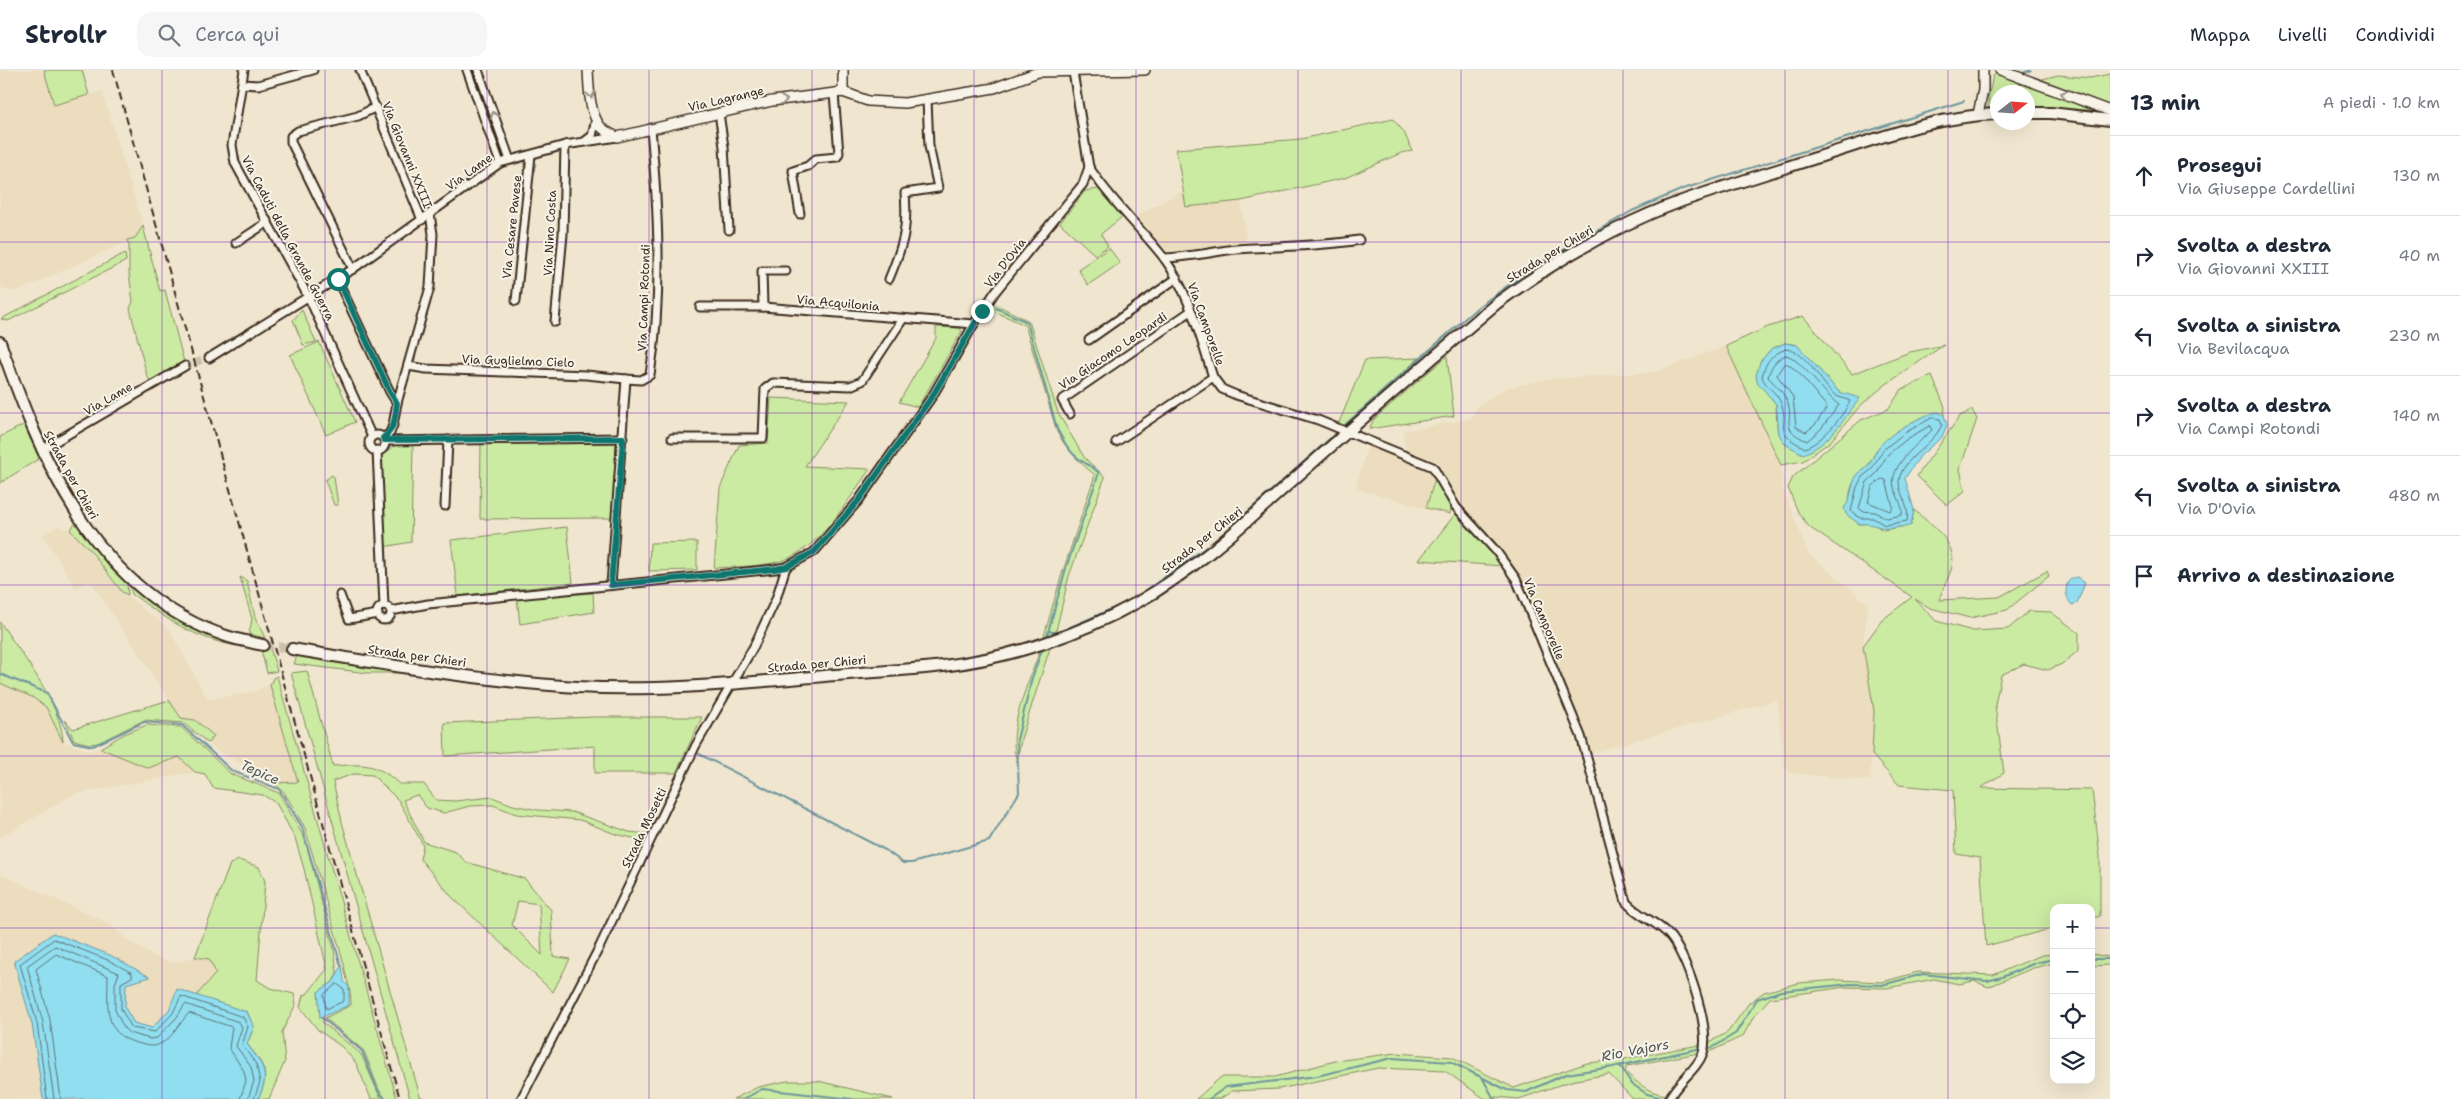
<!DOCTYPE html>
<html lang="it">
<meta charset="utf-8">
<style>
body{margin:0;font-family:"Shantell Sans",sans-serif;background:#f6f6f7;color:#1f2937}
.controls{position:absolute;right:15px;bottom:15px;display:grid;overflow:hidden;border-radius:10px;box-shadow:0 5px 20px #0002}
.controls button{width:45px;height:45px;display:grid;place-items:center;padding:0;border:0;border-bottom:1px solid #e0e1e3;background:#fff;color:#1f2937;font:25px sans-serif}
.compass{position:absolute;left:1990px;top:15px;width:45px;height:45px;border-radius:50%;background:#fff;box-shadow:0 5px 20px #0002;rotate:73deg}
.stop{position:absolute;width:15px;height:15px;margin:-11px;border:4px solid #0f766e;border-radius:50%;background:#fff}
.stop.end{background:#0f766e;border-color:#fff;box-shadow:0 1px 5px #0008}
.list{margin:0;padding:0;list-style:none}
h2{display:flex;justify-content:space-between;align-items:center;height:65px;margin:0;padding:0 20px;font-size:21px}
h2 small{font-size:16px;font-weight:400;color:#747a83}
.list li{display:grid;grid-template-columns:32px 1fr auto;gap:15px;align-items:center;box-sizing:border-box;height:80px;padding:0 20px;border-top:1px solid #e0e1e3}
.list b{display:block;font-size:19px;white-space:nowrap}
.list p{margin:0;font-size:16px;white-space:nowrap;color:#747a83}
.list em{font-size:16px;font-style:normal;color:#747a83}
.icon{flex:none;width:28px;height:28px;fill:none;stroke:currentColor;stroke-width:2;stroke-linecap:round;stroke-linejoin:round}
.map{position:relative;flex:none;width:2110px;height:1029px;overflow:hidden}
header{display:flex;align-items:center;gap:30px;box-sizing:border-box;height:70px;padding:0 25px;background:#fff;border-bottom:1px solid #e0e1e3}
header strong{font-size:24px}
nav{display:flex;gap:28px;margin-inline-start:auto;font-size:18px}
.search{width:350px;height:45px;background:#f6f6f7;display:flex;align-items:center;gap:12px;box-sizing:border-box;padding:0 18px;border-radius:15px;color:#747a83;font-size:19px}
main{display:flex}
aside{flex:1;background:#fff}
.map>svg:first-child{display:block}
.built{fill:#ebddbe}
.green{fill:#cbeaa2;stroke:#838a60;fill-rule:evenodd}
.water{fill:#91def1;stroke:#6f969d}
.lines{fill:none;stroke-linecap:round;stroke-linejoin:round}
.shore{stroke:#5d7272;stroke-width:1}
.stream{stroke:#6f969d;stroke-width:2}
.minor-tunnel{stroke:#ccc0ac;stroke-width:7;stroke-dasharray:7 3.5;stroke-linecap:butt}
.secondary-tunnel{stroke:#ccc0ac;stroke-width:10;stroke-dasharray:10 5;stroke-linecap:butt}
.minor-casing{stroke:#3b2a1e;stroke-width:11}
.tertiary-casing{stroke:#3b2a1e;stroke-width:12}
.secondary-casing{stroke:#3b2a1e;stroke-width:14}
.minor{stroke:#f7f3e8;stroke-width:7}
.tertiary{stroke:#f7f3e8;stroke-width:9}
.secondary{stroke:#f7f3e8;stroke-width:10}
.rail{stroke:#3b2a1e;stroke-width:2;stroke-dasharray:8 4;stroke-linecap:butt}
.oneway{stroke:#998e83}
.route{stroke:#0f766e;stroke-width:6}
.grid{fill:none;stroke:#7b2cbf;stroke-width:1;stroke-opacity:0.55}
.labels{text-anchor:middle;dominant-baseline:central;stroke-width:4;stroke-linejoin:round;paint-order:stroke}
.street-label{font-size:12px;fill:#3b2a1e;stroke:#f7f3e8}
.water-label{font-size:14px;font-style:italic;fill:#505753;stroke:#f7f3e8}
</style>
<header>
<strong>Strollr</strong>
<div class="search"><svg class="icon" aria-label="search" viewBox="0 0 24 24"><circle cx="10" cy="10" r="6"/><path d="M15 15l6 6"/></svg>Cerca qui</div>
<nav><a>Mappa</a><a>Livelli</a><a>Condividi</a></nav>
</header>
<main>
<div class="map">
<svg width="2110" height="1029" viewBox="0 0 2110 1029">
<rect width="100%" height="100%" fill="#f0e6cf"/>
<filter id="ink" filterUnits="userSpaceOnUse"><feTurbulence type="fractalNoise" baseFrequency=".02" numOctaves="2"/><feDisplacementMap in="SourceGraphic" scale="10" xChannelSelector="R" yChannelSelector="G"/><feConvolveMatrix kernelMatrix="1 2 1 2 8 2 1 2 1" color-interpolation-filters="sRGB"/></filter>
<g filter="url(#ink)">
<g class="built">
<path d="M0 0H44L54 35 102 21 143 156 135 168 16 222 5 220 0 216Z"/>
<path d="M1183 121 1187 137 1241 131 1246 172 1188 183 1164 181 1137 145Z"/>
<path d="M1726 276 1781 395 1783 419 1808 483 1868 534 1863 576 1874 641 1870 711 1791 703 1785 699 1777 630 1592 683 1534 541 1515 504 1460 439 1438 392 1406 380 1403 361 1473 348 1476 337 1506 318 1549 309 1655 302Z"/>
<path d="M1368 376 1418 395 1436 405 1426 438 1355 419Z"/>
<path d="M58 456 74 462 122 522 169 559 207 628 211 629 253 622 270 615 298 712 274 713 212 677 208 673 213 666 195 650 181 648 90 510 76 518 43 465Z"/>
<path d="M0 613 32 627 46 637 63 672 89 681 100 678 148 698 179 687 195 702 74 724 0 768Z"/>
<path d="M239 790 259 797 265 811 257 910 270 918 294 924 296 934 282 962 285 991 269 1029H0V804L108 853 127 870 155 887 174 893 195 887 230 794Z"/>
</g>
<g class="green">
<path d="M44 0H82L89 25 54 35Z"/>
<path d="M2000 1 2090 40 2028 37V22H1998L1997 38H1988L1989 24 1993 6Z"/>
<path d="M2110 4V37L2035 11 2058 5 2090 8Z"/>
<path d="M1393 49 1404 62 1412 81 1401 83 1345 108 1241 131 1186 137 1176 79 1301 69Z"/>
<path d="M1099 119 1122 147 1101 164 1108 176 1095 185 1060 153 1085 121Z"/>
<path d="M143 156 160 221 165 220 184 292 151 312 147 306 130 239 133 231 129 204V175L127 170 135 168Z"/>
<path d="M1109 178 1120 193 1088 215 1078 199Z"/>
<path d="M125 183 126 191 8 251 1 249Z"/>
<path d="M995 234 1029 251 1058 343 1084 387 1105 407 1069 506 1055 565 1044 566 1061 507 1095 405C1079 392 1067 380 1057 362L1025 255 991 240Z"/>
<path d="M302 240 316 272 303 275 293 250Z"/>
<path d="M1803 246 1852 304 1910 282 1944 275 1885 315 1860 336 1830 372 1803 391 1781 395 1726 276 1768 257ZM1785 273 1797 275 1839 322 1795 378 1785 374 1777 357 1776 334 1769 324 1760 292 1771 279Z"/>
<path d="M936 257 959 258 962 261 918 337 899 332 936 268Z"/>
<path d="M319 272 355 352 326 365 290 285Z"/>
<path d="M1447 286 1454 346 1369 359 1374 349Z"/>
<path d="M1419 288 1343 356 1338 355 1365 290Z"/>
<path d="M1932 306 1945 337 1944 345C1928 338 1892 364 1880 376 1875 381 1873 389 1868 395 1863 403 1855 406 1852 416 1848 426 1849 436 1850 446L1859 454 1872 453 1883 460 1911 455 1914 440C1930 454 1958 472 1952 497 1949 508 1942 519 1939 530L1999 527 2047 501 2049 506 2007 540 1970 548 1930 538 1915 529 1936 551 1973 561 2008 559 2029 541 2051 542 2079 563V580L2062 594 2048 600 2024 594 2001 605 1995 635 2004 703 1981 718 2092 720 2100 786V846L2091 849V838H2054V858L1986 876 1980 788 1956 784 1953 720 1899 715 1872 685 1874 641 1863 576 1882 550 1912 527 1809 457 1798 442 1788 418 1793 407 1861 350 1888 339 1902 319Z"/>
<path d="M771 328 849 331 805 396 870 399C847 431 825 472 787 489 772 496 732 497 714 498L720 418 739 375 768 373Z"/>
<path d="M1972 340 1977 349 1960 399 1965 421 1947 435 1917 406 1960 346Z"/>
<path d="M25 354 40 388 0 413V367Z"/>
<path d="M616 373 612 448 480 449 481 374Z"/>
<path d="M413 374 411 472 384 477 381 386 396 375Z"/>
<path d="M332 405 334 407 338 435H334L325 410Z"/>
<path d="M1436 405C1443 418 1454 430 1450 444L1426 438Z"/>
<path d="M1456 443 1490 478 1503 496 1419 490Z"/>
<path d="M76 452 109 497 127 514 128 525 122 522 90 480 70 460Z"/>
<path d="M567 457 573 513 458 526 451 470Z"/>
<path d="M697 472V500L649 501 650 473Z"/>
<path d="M240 507 247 511 255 547 265 568 249 564 252 549Z"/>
<path d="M130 517C161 545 199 563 237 576 195 569 166 549 132 524Z"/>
<path d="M593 523 594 542 520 554 517 528Z"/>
<path d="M0 552C21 584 62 634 63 672L46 637 32 627 0 613Z"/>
<path d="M265 578H270L277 601 267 603 261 580Z"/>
<path d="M1050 578 1021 669 1017 692C1006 657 1029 613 1040 580Z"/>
<path d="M297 586 395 601 401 603H368L294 594Z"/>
<path d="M307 601 333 696C363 694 376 692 399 714H424L436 730 455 731 492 727 513 735 538 740 572 742 629 762 649 764 646 771 615 764 580 750 516 744 493 735 470 736 444 743 427 738 417 725 403 730 424 772 456 782 466 792 525 809 551 840 553 886 570 889 553 922 452 827 420 789 423 775 399 731 373 705 354 704 333 711 342 752 420 1026 425 1029H410L291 603ZM518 831 539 834 542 885 512 855Z"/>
<path d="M277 606 397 1029H386L379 1020 364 981 325 948 351 935C351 917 346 911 344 894L305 758 284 722 274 713 298 712 270 615 273 608Z"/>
<path d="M169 630 181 648 195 650 214 666 208 673 183 653 144 650 98 673 89 674 74 670 65 650 73 659Z"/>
<path d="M594 647H702L676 703H595V676L445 686 444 653Z"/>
<path d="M147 655 181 657 231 704 279 723 305 769 334 879 337 903 333 912 318 922 323 953 361 984 381 1029H371L356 993 342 977 318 960 300 937 303 925 307 924 327 899 304 799 295 768 276 733 263 725 213 718 205 704 195 702 179 687 148 698 100 678 124 664Z"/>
<path d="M239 790 259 797 265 811 257 910 270 918 294 924 296 934 282 962 285 991 269 1029H258C271 1003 264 995 247 974L254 957 247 942 196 926 216 903 209 889 195 887 230 794Z"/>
<path d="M2054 884V893L2033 898 1988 917 1974 911 1959 914 1934 909 1887 918 1845 917 1770 928 1754 946 1743 966 1705 984 1706 974 1728 962 1749 933 1764 922 1799 913 1839 910 1882 912 1918 902 1993 905 2042 885Z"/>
<path d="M2091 884 2110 887V895L2091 896Z"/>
<path d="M1699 975V983L1627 996 1625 1001C1638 1014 1649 1023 1667 1025L1665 1029H1633L1609 1004 1571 1011 1519 1029 1495 1027 1496 1029H1485L1445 1001 1378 998 1279 1019 1232 1021 1220 1029H1196L1221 1007H1275L1335 991 1396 983 1452 987 1514 1018 1587 993 1619 990Z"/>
<path d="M787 1011H818L893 1029H733L758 1017Z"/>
</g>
<g class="water">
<path d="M1785 273 1797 275 1839 322 1860 328C1844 349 1829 375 1803 384L1785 374 1779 364 1776 334 1758 313 1756 306 1760 292 1771 279Z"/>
<path d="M1938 342 1944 345 1947 355 1942 367 1921 385 1905 408 1914 440 1911 455C1906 458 1904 456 1899 457 1878 462 1879 452 1859 454L1846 444 1844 438C1852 429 1850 416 1857 405 1859 402 1863 401 1866 398 1871 393 1874 384 1878 378 1888 364 1921 345 1938 342Z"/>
<path d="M2077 507 2085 513 2077 533 2072 535C2064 527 2063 508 2077 507Z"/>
<path d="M53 863 110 885 150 907 126 914 125 938 134 953 152 958 169 940 177 919 247 942 254 957 247 974C263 995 271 1003 258 1029H43L32 954 14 891Z"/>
<path d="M342 895 344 911 349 917V935L320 948 318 922 333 912Z"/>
</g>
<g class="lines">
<g class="shore">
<path d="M1786 279C1807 281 1820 313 1835 325 1839 328 1845 328 1850 331 1842 348 1822 372 1805 378 1769 360 1792 356 1780 331 1776 322 1765 316 1762 307 1765 292 1772 284 1786 279Z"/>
<path d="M1786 285C1798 286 1826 326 1839 335L1821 359 1807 371C1776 357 1797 350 1786 329 1782 320 1774 314 1768 307 1771 296 1776 289 1786 285Z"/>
<path d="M1788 294 1798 302 1827 337 1816 354 1806 362 1796 357 1793 327 1777 305 1783 295Z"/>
<path d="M1932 348 1940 349 1942 355C1933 375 1907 385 1900 406 1895 420 1911 435 1907 451L1885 455 1873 448H1860L1851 441 1857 417 1862 407 1871 400 1883 380 1903 364Z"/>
<path d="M1930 356 1932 360C1918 374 1888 396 1894 418 1897 426 1903 436 1902 445L1887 448 1875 442 1862 441 1859 438 1867 412 1876 404 1888 384 1907 369Z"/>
<path d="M1882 409 1886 410 1893 437 1890 441 1868 432 1872 417Z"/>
<path d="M337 914 344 919V931L326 939 324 925Z"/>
<path d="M47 1029 37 953 20 894 54 869 108 890 132 903V907L121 913V939L132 958 155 962 173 943 181 926 243 947 248 957 242 975 256 994 260 1012 254 1029"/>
<path d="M54 1029 43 952 27 896 55 876 119 903 115 914V940L124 958 129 963 150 969 157 968 177 947 185 934 239 952 242 957 236 976 251 997 254 1011 248 1029"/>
<path d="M61 1029 50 950 36 899 56 884 108 906C108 934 102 964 137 973 145 975 152 978 160 974 173 968 180 952 189 943L232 957 229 978 244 1001 246 1011 240 1029"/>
</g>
<g class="stream">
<path d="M2023 3 2031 0"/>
<path d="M996 238 1027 252 1057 359C1063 370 1069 382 1079 389 1087 395 1090 394 1099 403L1066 498 1047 566"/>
<path d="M1345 355 1478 237 1535 196 1632 141 1683 119 1964 31"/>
<path d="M1138 526 1216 470 1335 364"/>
<path d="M1049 561 1057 563 1132 530"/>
<path d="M0 604 47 623 73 672 93 676 144 652 182 655 232 701 279 719 302 757 341 896"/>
<path d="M699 684 887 781 903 793H912L989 771 1019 723 1017 670 1032 608 1042 580"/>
<path d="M2091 889H2110"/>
<path d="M321 947 362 981 378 1021 385 1029"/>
<path d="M1706 978H1712L1736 963 1757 929 1781 921 1851 914 1882 915 1923 904 1987 911 2002 907 2035 893 2054 889"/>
<path d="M1620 996 1632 1014 1647 1024 1667 1029"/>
<path d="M1483 1009 1494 1029"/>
<path d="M744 1029 762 1019 852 1029"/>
<path d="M1209 1029 1226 1017 1317 1006 1392 988 1451 992 1507 1020 1526 1022 1566 1004 1613 997 1702 978"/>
</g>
<path class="minor-tunnel" d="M185 296 209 288"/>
<path class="secondary-tunnel" d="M263 575 292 579"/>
<g class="minor-casing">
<g id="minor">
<path d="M244 0 232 75 235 93 309 228 372 367"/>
<path d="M360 0 422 150"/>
<path d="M467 0 500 93"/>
<path d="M478 0 510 90"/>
<path d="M242 14 258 15 313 0"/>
<path d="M719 43 724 77 729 160"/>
<path d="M584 72 592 66 596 49"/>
<path d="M1089 97C1110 130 1140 157 1164 188 1189 222 1200 267 1213 307L1222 319 1236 325 1318 350 1433 397 1456 437 1496 481 1516 509 1524 528 1581 666 1626 832C1638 846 1656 851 1668 864 1686 882 1711 958 1703 983 1697 1000 1677 1012 1669 1029"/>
<path d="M800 144 793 101 808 96 816 89 837 87 839 83 834 24"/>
<path d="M236 173 268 152"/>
<path d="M1164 188C1188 187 1212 182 1236 179 1277 176 1318 177 1359 170"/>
<path d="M353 199 291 72V66L298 61 358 46 376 37"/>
<path d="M337 209 390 322 397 333"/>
<path d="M889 209C903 175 908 160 905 123L938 118 929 76 927 30"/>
<path d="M516 231 531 85"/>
<path d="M700 237H763L974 254"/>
<path d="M763 237 762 201H786"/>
<path d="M555 252 563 164 565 75"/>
<path d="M1089 270 1177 208"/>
<path d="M209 288 353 199 500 93 565 75 617 67"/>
<path d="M408 296 426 299 586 305 626 309"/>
<path d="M1070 344 1062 330 1191 241"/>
<circle cx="377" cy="373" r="8"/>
<path d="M383 368 390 363 393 355 397 333 430 217 433 164 430 144"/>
<path d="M672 368H763L765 319 773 313 850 316 862 311 903 249"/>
<path d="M384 371 623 368"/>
<path d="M1116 372 1213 307"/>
<path d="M41 380 185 296"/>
<path d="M377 380 384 536"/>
<path d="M445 436 448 370"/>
<path d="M611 515 626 309 641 310 650 305C663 224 658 139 651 58"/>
<path d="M340 525 349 549 378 544"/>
<circle cx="384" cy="543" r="7"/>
<path d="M391 541 428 534 775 499 786 497 814 482 859 430 933 325 974 254 995 222 1083 114 1089 97 1073 2"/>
<path d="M521 1029 600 876 696 675 754 576 776 529 786 497"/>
</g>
</g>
<g class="tertiary-casing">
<g id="tertiary">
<path d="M588 0C589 17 589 42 600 56 604 61 611 64 617 67L772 31 843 22"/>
<path d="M2000 0 2110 41"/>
<path d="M843 22 868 31 905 33 994 18 1038 2 1145 0"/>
<path d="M843 22V0"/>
<path d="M1978 45 1983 20V0"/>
</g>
</g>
<g class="secondary-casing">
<g id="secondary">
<path d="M2028 43H2051L2110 50"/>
<path d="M0 272C42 392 95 522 226 566 238 570 251 572 263 575"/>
<path d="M292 579C387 595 481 611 577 617 663 622 751 612 836 605 872 602 908 600 943 596 1010 588 1079 565 1138 532 1202 496 1255 443 1310 395 1372 340 1434 287 1497 233 1553 192 1616 155 1682 131 1728 115 1775 101 1822 86 1880 68 1936 46 1998 44"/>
</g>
</g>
<use href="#minor" class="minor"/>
<use href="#tertiary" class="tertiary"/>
<use href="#secondary" class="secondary"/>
<path class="rail" d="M113 0 400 1029"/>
</g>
<defs><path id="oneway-chevron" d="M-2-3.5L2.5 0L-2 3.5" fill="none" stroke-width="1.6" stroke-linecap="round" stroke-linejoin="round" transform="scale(1.25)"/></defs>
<g class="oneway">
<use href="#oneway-chevron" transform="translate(2064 24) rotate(-160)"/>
<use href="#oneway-chevron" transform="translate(591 25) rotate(80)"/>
<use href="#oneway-chevron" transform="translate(784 30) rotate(-7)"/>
<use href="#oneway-chevron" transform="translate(494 45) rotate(-110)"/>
</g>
</g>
<g class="lines" filter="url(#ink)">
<path class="route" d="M338 209 390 322 397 333C395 347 395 359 383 368L384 370 623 368 611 515 775 499 786 497 814 482 859 430 933 325 982 241"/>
</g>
<path class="grid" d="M162 0V1029M325 0V1029M487 0V1029M649 0V1029M812 0V1029M974 0V1029M1136 0V1029M1298 0V1029M1461 0V1029M1623 0V1029M1785 0V1029M1948 0V1029M0 172H2110M0 343H2110M0 515H2110M0 686H2110M0 858H2054M2091 858H2110"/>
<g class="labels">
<g class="street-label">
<text transform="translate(726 29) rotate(-13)">Via Lagrange</text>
<text transform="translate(407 85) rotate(68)">Via Giovanni XXIII</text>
<text transform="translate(469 102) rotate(-36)">Via Lame</text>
<text transform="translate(512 157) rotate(-84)">Via Cesare Pavese</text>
<text transform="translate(550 163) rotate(-87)">Via Nino Costa</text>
<text transform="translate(288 168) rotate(62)">Via Caduti della Grande Guerra</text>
<text transform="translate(1550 184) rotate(-31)">Strada per Chieri</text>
<text transform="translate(1005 193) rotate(-52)">Via D'Ovia</text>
<text transform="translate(644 228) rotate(-88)">Via Campi Rotondi</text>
<text transform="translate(838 233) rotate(5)">Via Acquilonia</text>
<text transform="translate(1206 254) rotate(70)">Via Camporelle</text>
<text transform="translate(1113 281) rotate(-34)">Via Giacomo Leopardi</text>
<text transform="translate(518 291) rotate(2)">Via Guglielmo Cielo</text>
<text transform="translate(108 329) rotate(-30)">Via Lame</text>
<text transform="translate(71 405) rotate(61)">Strada per Chieri</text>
<text transform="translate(1202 470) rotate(-38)">Strada per Chieri</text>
<text transform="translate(1544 549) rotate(67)">Via Camporelle</text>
<text transform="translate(417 586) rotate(8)">Strada per Chieri</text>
<text transform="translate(817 594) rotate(-5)">Strada per Chieri</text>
<text transform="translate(644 758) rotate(-64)">Strada Mosetti</text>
</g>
<g class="water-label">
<text transform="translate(260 702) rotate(24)">Tepice</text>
<text transform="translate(1635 980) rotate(-11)">Rio Vajors</text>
</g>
</g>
</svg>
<div class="controls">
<button>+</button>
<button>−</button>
<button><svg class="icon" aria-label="locate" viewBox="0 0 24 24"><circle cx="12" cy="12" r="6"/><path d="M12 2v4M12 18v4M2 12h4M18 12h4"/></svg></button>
<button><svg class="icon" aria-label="layers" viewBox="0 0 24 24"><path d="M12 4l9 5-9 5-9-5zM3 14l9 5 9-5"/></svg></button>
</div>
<svg class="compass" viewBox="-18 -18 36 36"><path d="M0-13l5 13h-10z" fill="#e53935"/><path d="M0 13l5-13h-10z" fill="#747a83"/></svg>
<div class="stop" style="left:338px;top:209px"></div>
<div class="stop end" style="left:982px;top:241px"></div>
</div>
<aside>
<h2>13 min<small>A piedi · 1.0 km</small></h2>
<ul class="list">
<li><svg class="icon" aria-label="ahead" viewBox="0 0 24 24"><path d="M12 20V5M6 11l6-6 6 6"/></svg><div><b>Prosegui</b><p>Via Giuseppe Cardellini</p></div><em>130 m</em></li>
<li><svg class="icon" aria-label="right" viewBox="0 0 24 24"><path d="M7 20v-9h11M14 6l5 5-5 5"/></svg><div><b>Svolta a destra</b><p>Via Giovanni XXIII</p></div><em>40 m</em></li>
<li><svg class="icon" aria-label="left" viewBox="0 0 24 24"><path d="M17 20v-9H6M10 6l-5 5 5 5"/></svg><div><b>Svolta a sinistra</b><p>Via Bevilacqua</p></div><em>230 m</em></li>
<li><svg class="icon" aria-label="right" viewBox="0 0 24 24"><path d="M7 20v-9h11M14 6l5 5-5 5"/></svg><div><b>Svolta a destra</b><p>Via Campi Rotondi</p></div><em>140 m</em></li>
<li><svg class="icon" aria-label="left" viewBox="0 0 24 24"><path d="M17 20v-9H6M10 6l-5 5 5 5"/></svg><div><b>Svolta a sinistra</b><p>Via D'Ovia</p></div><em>480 m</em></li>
<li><svg class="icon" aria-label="arrive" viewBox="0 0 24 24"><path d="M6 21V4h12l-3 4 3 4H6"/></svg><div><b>Arrivo a destinazione</b></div></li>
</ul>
</aside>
</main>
